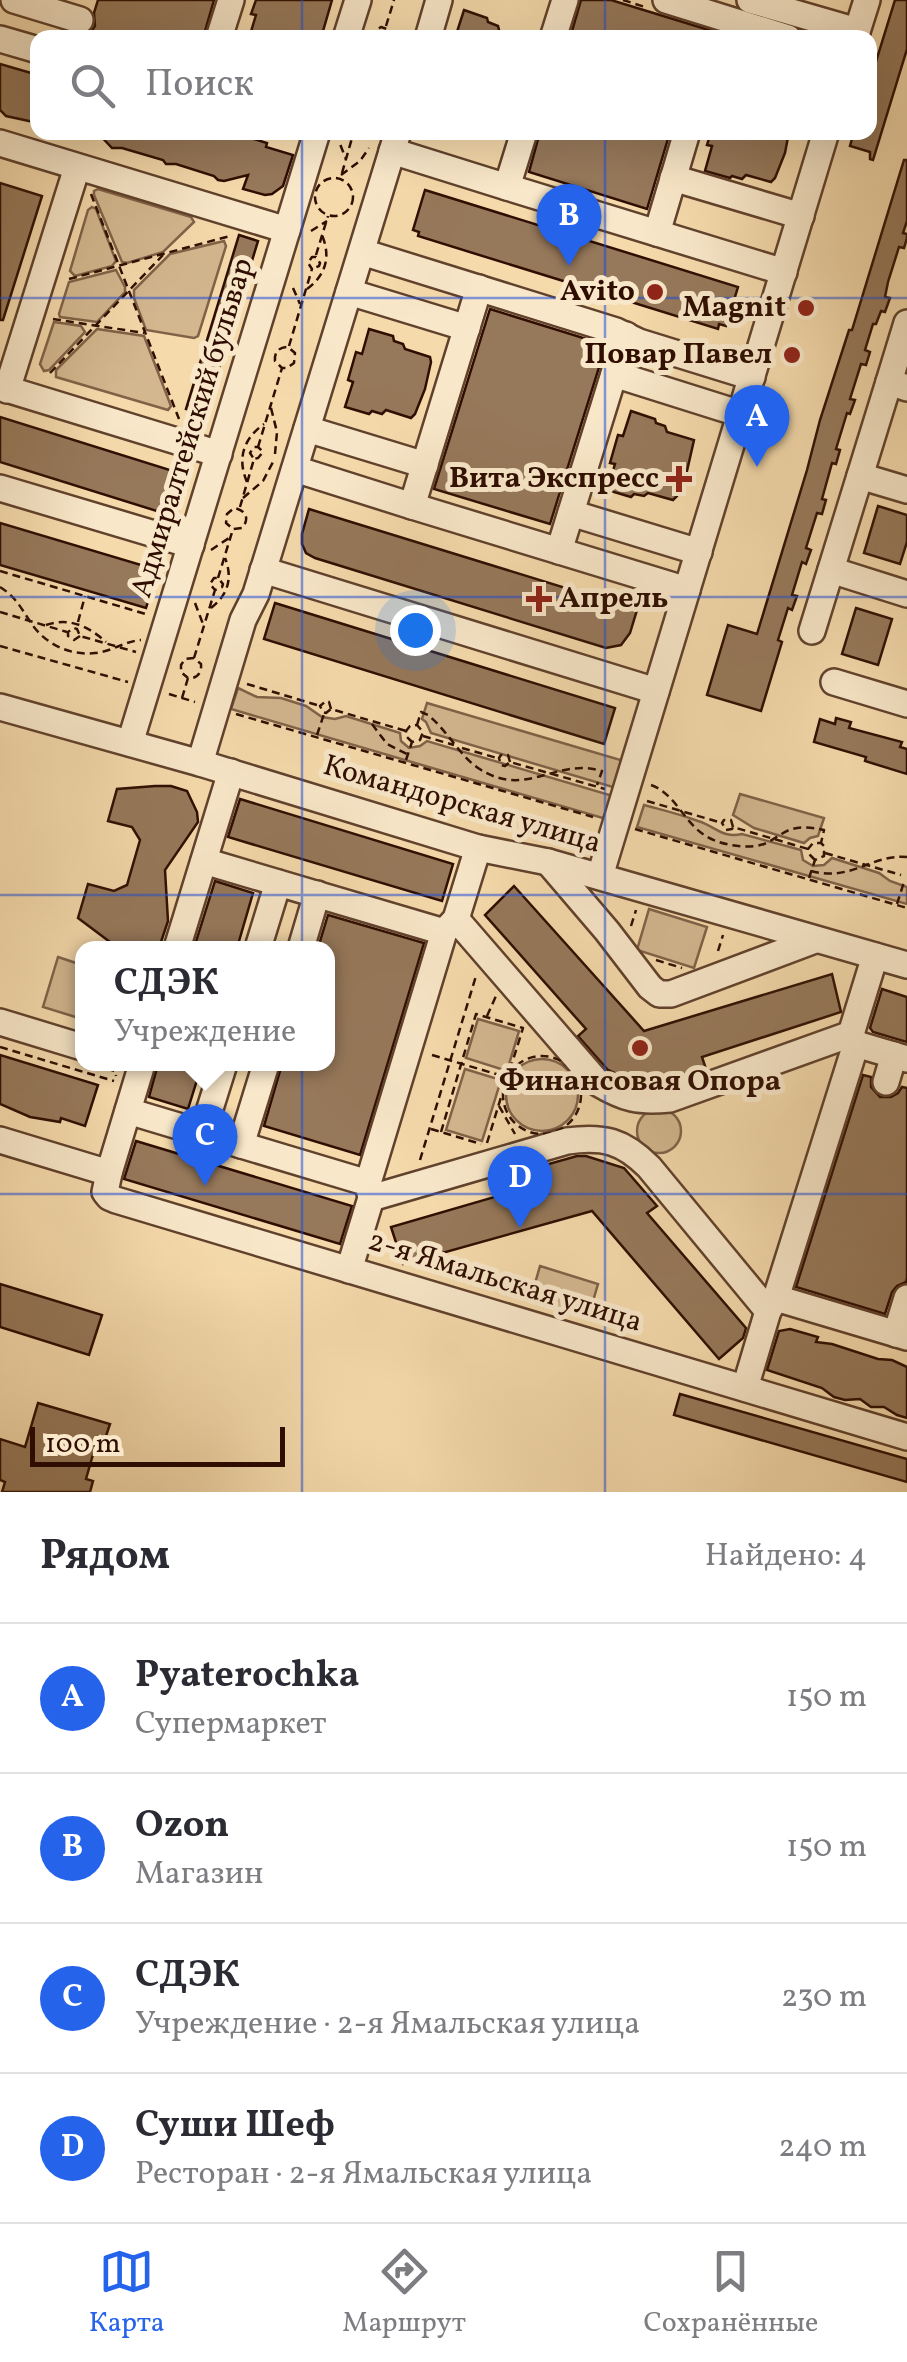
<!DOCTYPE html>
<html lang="ru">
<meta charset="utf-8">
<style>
body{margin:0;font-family:Vollkorn,serif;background:#f2f2f3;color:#2b2b33}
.scale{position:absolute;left:30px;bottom:25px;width:255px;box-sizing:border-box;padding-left:10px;border:5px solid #2f0e01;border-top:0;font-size:28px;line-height:35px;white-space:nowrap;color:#2f0e01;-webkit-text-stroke:8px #f8e7c9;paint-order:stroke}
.you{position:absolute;left:415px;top:630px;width:35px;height:35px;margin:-25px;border:8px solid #fff;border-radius:50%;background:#1a73e8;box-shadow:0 0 0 15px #1a73e833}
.badge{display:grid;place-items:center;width:65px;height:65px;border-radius:50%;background:#2563eb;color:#fff;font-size:32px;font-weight:700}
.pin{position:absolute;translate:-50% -82px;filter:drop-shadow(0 2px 5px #0008)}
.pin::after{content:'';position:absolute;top:52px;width:35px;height:30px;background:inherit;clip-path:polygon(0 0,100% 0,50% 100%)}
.popup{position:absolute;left:75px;top:941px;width:260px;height:130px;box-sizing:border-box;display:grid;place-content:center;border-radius:20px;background:#fff;filter:drop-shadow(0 2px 8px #0005);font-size:32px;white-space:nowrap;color:#7c7c81}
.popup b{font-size:38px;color:#2b2b33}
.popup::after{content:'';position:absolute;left:50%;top:100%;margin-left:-20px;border:20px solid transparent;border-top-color:#fff}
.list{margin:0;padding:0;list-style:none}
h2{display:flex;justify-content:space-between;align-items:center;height:130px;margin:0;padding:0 40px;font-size:42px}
h2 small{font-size:32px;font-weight:400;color:#7c7c81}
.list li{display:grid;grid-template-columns:65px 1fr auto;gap:30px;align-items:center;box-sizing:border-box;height:150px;padding:0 40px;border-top:2px solid #e1e1e2}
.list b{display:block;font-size:38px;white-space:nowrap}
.list p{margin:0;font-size:32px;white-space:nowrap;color:#7c7c81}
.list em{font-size:32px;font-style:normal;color:#7c7c81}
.icon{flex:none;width:55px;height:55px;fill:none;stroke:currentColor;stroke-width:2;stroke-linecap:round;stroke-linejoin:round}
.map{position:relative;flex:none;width:907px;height:1492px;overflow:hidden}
.search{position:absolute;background:#fff;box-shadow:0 10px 40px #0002;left:30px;right:30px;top:30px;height:110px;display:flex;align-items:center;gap:25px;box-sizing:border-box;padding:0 35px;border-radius:20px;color:#7c7c81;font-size:38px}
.sheet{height:730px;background:#fff}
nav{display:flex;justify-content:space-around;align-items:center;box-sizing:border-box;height:140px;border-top:2px solid #e1e1e2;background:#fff;font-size:28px;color:#7c7c81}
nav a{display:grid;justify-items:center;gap:5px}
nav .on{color:#2563eb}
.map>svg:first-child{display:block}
.green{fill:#d3b78f;stroke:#816248;stroke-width:2.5}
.building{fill:#96785a;stroke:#2f0e01;stroke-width:2.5}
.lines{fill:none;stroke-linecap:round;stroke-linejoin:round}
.minor-casing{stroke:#60412c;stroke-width:30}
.path{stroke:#2f0e01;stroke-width:2.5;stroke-dasharray:8 5;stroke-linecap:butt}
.minor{stroke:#f8e7c9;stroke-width:25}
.grid{fill:none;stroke:#1d4ed8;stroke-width:2.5;stroke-opacity:0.55}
.poi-dot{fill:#8f2418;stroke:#f8e7c9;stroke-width:4}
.labels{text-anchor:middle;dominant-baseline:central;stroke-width:10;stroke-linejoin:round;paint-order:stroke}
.poi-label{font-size:30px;font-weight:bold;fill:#2f0e01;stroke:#f8e7c9;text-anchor:end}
.street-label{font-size:30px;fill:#2f0e01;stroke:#f8e7c9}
</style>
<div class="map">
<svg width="907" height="1492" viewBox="0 0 907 1492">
<rect width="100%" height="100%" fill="#f5daac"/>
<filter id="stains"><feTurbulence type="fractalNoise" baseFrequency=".002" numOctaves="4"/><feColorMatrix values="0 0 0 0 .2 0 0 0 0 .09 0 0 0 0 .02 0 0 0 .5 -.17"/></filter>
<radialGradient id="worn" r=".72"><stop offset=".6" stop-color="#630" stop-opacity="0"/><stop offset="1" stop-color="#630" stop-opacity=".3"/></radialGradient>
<g class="green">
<path d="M98 189 191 217 194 222 163 252 127 263 122 262 94 195V191Z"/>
<path d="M92 207 96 209 116 261 112 266 75 276 70 271 88 210Z"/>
<path d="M224 241 226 246 198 336 194 338 146 330 134 298V290L170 254Z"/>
<path d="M116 270 125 287V292L97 322 60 317 59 314 69 282Z"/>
<path d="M54 322 81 326 85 332 49 370 44 371 40 364Z"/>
<path d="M97 329 144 336 171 406 168 410 56 377V370Z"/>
<path d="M238 688 257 697 281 698 306 706 322 717 335 719 346 716 400 733 401 741 409 748 420 746 427 741 613 796 606 819 231 709Z"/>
<path d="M427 703 624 761 616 788 431 733 426 722 422 719Z"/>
<path d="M740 794 824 818 818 836 810 838 804 843 754 828 733 815Z"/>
<path d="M644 805C662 810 680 814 698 821 715 826 723 839 742 834L801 850 803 860 813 866 824 865 832 858 879 873 890 881 907 887V904L637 827Z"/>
<path d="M649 909 707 927 694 968 637 950Z"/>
<path d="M58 957 82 965V1019L43 1007Z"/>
<path d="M478 1019 519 1031 507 1071 466 1058Z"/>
<circle cx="542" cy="1095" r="36"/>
<path d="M465 1069 501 1080 482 1141 446 1130Z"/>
<circle cx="659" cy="1131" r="22"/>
<path d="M540 1266 598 1284 588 1318 530 1301Z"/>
</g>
<g class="building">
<path d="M98 0H214L203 38H87L95 26 94 13Z"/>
<path d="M256 0H332L321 38H249L256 15 251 14Z"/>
<path d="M581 0H611L722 34V38H570Z"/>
<path d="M895 0H907V49L873 160 870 159V152L850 146 854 132H870V81Z"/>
<path d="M464 10 487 18 488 22 498 26 501 38H455Z"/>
<path d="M0 64 38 75V123L6 116 0 110Z"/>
<path d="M97 132H231L267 143 266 147 293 155 283 186 272 194 265 195 243 189 248 175 224 181 218 180 214 176 176 164H166L163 160 122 148H112Z"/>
<path d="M540 132H670L647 209 529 172Z"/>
<path d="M711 132H789L785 153 775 178 771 182 746 175 742 179 732 176 730 178 705 171 712 146 707 145Z"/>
<path d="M904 160H907V221L903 233 907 234V238L904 248 899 247 888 282 885 297 890 298 885 312 881 311 876 324H873L865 350 870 352 866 365 861 364 850 399 855 400 850 414 847 413 836 449 840 450 836 464 832 463 822 499 826 500 822 514 817 513 806 548 811 550 806 564 802 562 792 595 797 596 792 610 788 608 778 640 782 642 761 711 707 695 728 625 757 634 807 470 820 420 849 330H852Z"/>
<path d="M0 183 42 196 3 320H0Z"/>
<path d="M425 190 738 287 726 326 719 324 718 329 418 236 419 232 413 230Z"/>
<path d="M239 235 258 241 205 415 186 409Z"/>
<path d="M490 309 606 345 550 524 434 489Z"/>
<path d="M369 329 393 336 394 341 403 344 405 349 430 357 431 362 425 389 415 414 411 418 386 410 382 414 372 411 369 414 345 407 353 382 348 380 356 352 362 354Z"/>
<path d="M631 411 655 419 656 423 665 426 667 432 694 440 687 471 677 496 673 500 648 493 644 496 634 494 631 497 607 490 615 464 610 463 618 435 623 436Z"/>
<path d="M0 417 189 476 176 517 0 462Z"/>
<path d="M878 506 907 515V542L900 564 864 553Z"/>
<path d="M309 509 637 610 630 633 621 645 606 648 315 558 306 553 302 544V534Z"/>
<path d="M0 523 158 570 146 608 0 565Z"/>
<path d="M275 603 615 708 604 744 264 639Z"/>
<path d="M856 608 892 619 878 665 842 654Z"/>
<path d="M836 718 851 722 849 728 902 742 900 747 907 749V774L865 761 866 757 814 742 820 719 835 724Z"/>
<path d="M155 786H171L187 791 197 812 198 822 165 870 168 921 161 942 151 948H118L78 918 88 884 114 891 127 885 140 840 132 827 108 821 117 789Z"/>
<path d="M240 799 453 864 442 901 228 837Z"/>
<path d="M215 881 253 893 237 948H194Z"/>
<path d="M514 886 644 1031 832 974 841 1012 702 1057 706 1069 667 1083H642L629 1080 608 1070 578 1036 586 1029 485 915Z"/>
<path d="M328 915 424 943 360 1155 264 1126 282 1064H328V948H318Z"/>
<path d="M882 989 907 997V1042L873 1032 870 1028Z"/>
<path d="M0 1055 98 1085 85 1126 61 1118 60 1122 30 1117 0 1104Z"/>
<path d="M158 1064H202L188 1109 149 1097Z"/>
<path d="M863 1075 871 1077V1087L880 1097H891L898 1093 902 1087 907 1088V1278L906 1282 897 1286 892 1292 885 1314 796 1287Z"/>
<path d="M136 1141 352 1206 340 1244 124 1179Z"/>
<path d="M577 1156H586L624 1168 657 1206 647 1213 746 1328 743 1338 719 1359 592 1211 403 1264 391 1227 536 1185 531 1169Z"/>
<path d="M0 1284 102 1315 89 1355 0 1327Z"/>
<path d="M790 1329 818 1337 816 1342 832 1344 878 1359 892 1360 907 1367V1418L897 1415 884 1407H871L860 1399 845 1400 834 1397 822 1388 767 1370 779 1331Z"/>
<path d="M680 1394 907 1459V1482L674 1415Z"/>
<path d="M38 1403 110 1424 105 1439 98 1437 86 1479 93 1481 90 1492H2L5 1482 0 1480V1439L25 1447Z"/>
</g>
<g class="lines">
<g class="minor-casing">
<g id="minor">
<path d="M14 0 80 20"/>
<path d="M666 0 788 38"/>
<path d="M750 0 857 31"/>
<path d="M219 38 231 0"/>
<path d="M346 38 358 0"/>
<path d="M428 38 439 0"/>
<path d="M553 38 565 0"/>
<path d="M855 38 867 0"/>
<path d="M0 39 38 50"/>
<path d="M524 132 507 187 784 272"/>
<path d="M0 143 287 230"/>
<path d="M392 151 507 187"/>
<path d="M673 178 801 216"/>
<path d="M657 233 687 132"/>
<path d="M362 252 616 331 639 342 752 377"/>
<path d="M479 288 412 506 687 590"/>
<path d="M349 292 467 328"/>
<path d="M907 323 889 382 907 388"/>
<path d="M614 374 741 414"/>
<path d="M0 387 219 454"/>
<path d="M7 390 74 177"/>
<path d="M307 429 425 465"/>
<path d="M295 469 412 506"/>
<path d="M860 476 907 490"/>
<path d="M0 488 191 545"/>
<path d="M571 513 699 552"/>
<path d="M559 551 626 335"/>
<path d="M263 570 656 691"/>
<path d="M831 570 907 594"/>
<path d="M812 631 889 382"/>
<path d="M834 682 907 704"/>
<path d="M0 707 200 763 478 848 548 862 907 965"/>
<path d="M130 743 317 132"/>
<path d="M200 763 243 620 256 594 398 132"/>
<path d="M204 861 444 932"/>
<path d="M548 862 607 931 650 987 659 994H671L815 940"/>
<path d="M600 876 826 132"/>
<path d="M456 919 598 1083C625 1099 638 1102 670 1099L851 1034"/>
<path d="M177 948 231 772"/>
<path d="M258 948 278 883"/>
<path d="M301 948 317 894"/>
<path d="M0 1022 82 1047"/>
<path d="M856 1044 907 1059"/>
<path d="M886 1082 894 1055"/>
<path d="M128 1111 368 1183"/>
<path d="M202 1134 224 1064"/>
<path d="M0 1140 109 1173 142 1064"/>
<path d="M241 1145 266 1064"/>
<path d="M109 1173 105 1192 109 1197 116 1200 907 1437"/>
<path d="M371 1198 567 1141C604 1136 623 1141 649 1167L768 1311"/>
<path d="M349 1270 371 1198 368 1183 444 932 456 919 478 848"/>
<path d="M776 1298 907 1337"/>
<path d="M896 1334 907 1298"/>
<path d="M745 1388 768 1311 776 1298 856 1044 851 1034 875 956"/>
</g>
</g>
<g class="path">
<path d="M623 0 645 7"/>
<path d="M386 26 394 0"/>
<path d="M372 38 373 32 381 27 390 30 393 38"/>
<path d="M340 132V144L346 159"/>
<path d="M342 173 352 138H356L360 132"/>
<path d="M341 175 360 161 369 148"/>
<circle cx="334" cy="197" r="19"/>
<path d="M91 194 179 419"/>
<path d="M311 231 327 221"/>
<path d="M316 255 328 216"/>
<path d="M69 279 230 236"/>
<path d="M293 288 300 304"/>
<path d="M307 289C326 275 331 257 322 235"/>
<path d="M53 319 144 333"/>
<path d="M289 346 312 269 308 263 312 257H316L320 263 319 266 312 269"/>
<path d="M50 373 163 255"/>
<path d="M271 408 277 432 275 454"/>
<path d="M258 447 282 368H287L294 363 295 353 288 347C279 347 274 352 275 361L282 368"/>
<path d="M247 482C237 459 243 439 264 424"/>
<path d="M243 498 263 481 273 462"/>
<path d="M240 507 254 459 250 453 254 447H258L263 452 258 458 254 459"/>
<path d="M211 550 229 538"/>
<path d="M0 571 149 615"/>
<path d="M218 578 233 529 242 528C250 519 246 510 234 508L227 514 226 523 233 529"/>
<path d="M0 587C16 597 21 608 31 623 45 644 70 656 95 653 111 652 125 641 141 640"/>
<path d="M195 603 203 624"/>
<path d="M211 608C228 595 233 578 225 558"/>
<path d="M0 612 67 632"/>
<path d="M78 622 85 596"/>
<path d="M46 625C69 617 88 626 106 642"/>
<path d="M80 636 74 640 68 636V632L74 628 77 629 80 636 136 652"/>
<path d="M0 646 128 682"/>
<path d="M194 658 215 590 222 587 223 584 218 578H214L210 584 215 590"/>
<path d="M247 684 320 706"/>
<path d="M169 694 195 702"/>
<path d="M182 698 188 678C197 679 202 673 201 664L194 658 185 659 181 665V672L188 678"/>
<path d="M331 709 329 702 326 701 320 706 323 712 326 713 331 709 406 731"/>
<path d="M236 714 593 817"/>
<path d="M372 724 387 744 407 754"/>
<path d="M417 725 421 712 428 715C447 730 459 755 478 768 526 800 554 757 602 771L597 785"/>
<path d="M317 735 324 714"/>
<path d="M423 736 454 745"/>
<path d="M462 748 497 758"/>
<path d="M406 760 412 742 420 740 423 732 417 725 410 726 406 731V736L412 742"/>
<path d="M510 762 508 755H501L499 758 501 765 505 766 510 762 605 789"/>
<path d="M651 785C679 795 685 830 716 841 730 846 749 849 764 844 774 840 782 832 792 829 803 826 814 828 824 830L821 843"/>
<path d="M647 801 722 823"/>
<path d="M733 827 731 820H724L722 823 726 830 732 829 733 827 808 849"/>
<path d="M635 829 907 908"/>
<path d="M825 853 901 875"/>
<path d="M811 871C852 882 871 854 907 857"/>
<path d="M809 878 815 860 824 856V846L821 843H813L808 849V853L815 860"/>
<path d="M897 904 904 882"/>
<path d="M631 926 636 910"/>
<path d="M718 951 723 935"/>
<path d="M656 960 682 968"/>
<path d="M487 1016 496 996"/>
<path d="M0 1047 114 1081"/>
<path d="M432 1055 506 1077"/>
<circle cx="542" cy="1095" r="39"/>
<path d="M94 1065 115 1071 116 1076"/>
<path d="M499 1106 515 1134"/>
<path d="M431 1129 481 1144"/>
<path d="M441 1132 476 1014 523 1028 509 1073"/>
<path d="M487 1143 502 1094"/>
<path d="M420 1160 476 976"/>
</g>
<use href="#minor" class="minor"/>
</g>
<path class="grid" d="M302 0V38M605 0V38M302 132V1492M605 132V1492M0 298H907M0 597H907M0 895H907M0 1194H907"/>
<g class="poi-dot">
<circle cx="655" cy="292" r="10"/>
<circle cx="806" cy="308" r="10"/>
<circle cx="792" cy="355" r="10"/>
<path d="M674 464h10v10h10v10h-10v10h-10v-10h-10v-10h10z"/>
<path d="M534 584h10v10h10v10h-10v10h-10v-10h-10v-10h10z"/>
<circle cx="640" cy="1048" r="10"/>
</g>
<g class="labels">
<g class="poi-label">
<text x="635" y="292">Avito</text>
<text x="786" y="308">Magnit</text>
<text x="772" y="355">Повар Павел</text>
<text x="659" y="479">Вита Экспресс</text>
<text x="559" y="599" text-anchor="start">Апрель</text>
<text x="640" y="1082" text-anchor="middle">Финансовая Опора</text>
</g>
<g class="street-label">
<text transform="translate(193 428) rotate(-73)">Адмиралтейский бульвар</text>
<text transform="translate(462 805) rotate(16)">Командорская улица</text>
<text transform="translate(505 1282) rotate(17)">2-я Ямальская улица</text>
</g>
</g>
<rect width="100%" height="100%" filter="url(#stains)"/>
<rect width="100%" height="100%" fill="url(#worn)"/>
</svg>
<div class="scale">100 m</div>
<div class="you"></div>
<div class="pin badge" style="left:757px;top:467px">A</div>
<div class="pin badge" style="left:569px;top:266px">B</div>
<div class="pin badge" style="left:205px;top:1186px">C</div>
<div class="popup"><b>СДЭК</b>Учреждение</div>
<div class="pin badge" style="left:520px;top:1228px">D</div>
<div class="search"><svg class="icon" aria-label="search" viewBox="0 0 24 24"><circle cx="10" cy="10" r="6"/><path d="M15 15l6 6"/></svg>Поиск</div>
</div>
<section class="sheet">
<h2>Рядом<small>Найдено: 4</small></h2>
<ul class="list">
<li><span class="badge">A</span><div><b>Pyaterochka</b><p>Супермаркет</p></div><em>150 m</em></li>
<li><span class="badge">B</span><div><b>Ozon</b><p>Магазин</p></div><em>150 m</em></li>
<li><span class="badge">C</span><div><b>СДЭК</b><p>Учреждение · 2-я Ямальская улица</p></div><em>230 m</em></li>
<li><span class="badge">D</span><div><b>Суши Шеф</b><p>Ресторан · 2-я Ямальская улица</p></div><em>240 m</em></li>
</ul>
</section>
<nav>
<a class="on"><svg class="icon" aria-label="map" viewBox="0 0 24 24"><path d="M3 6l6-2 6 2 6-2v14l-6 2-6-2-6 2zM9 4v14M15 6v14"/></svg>Карта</a>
<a><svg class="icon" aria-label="directions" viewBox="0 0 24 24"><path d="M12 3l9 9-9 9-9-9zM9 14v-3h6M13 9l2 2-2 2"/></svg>Маршрут</a>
<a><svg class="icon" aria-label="saved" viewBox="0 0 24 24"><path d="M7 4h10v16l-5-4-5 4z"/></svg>Сохранённые</a>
</nav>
